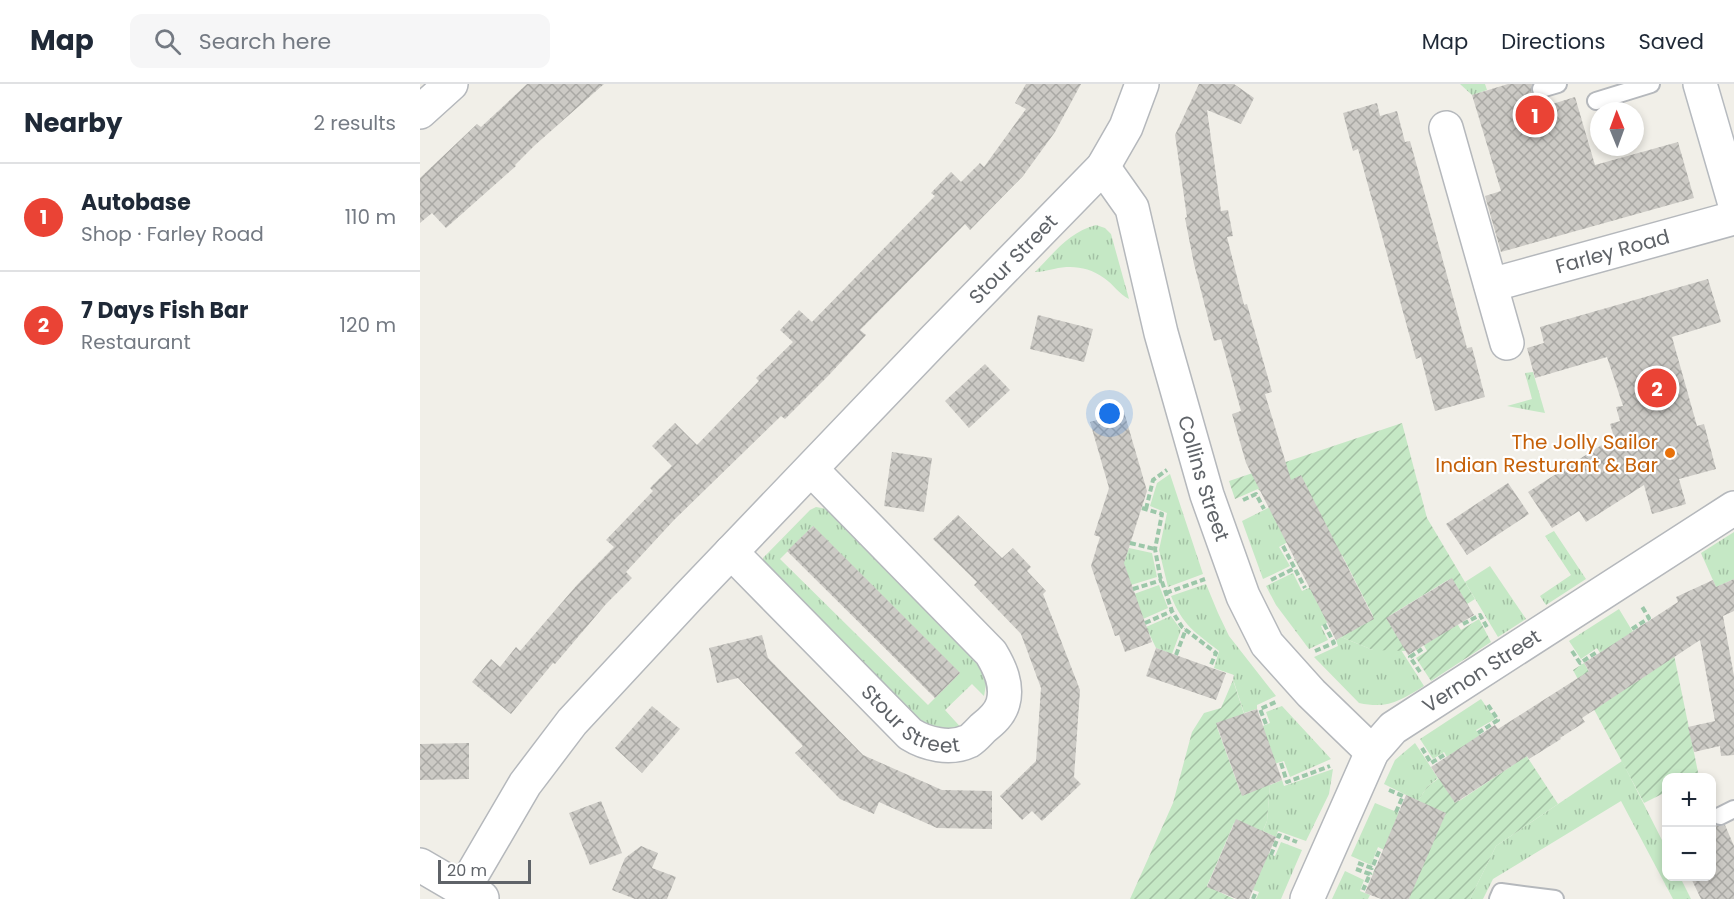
<!DOCTYPE html>
<meta charset="utf-8">
<style>
body{margin:0;font-family:Poppins,sans-serif;background:#f6f6f7;color:#1f2937}
.controls{position:absolute;right:18px;bottom:18px;display:grid;overflow:hidden;border-radius:12px;box-shadow:0 3px 9px #0003}
.controls button{width:54px;height:54px;display:grid;place-items:center;padding:0;border:0;border-bottom:2px solid #e0e1e3;background:#fff;color:#1f2937;font:30px sans-serif}
.compass{position:absolute;left:1170px;top:18px;width:54px;height:54px;border-radius:50%;background:#fff;box-shadow:0 3px 9px #0003;rotate:359deg}
.scale{position:absolute;left:18px;bottom:15px;width:93px;box-sizing:border-box;padding-left:6px;border:3px solid #5f6368;border-top:0;font-size:16px;line-height:21px;white-space:nowrap;color:#5f6368;-webkit-text-stroke:4px #fff;paint-order:stroke}
.you{position:absolute;left:690px;top:330px;width:21px;height:21px;margin:-15px;border:4px solid #fff;border-radius:50%;background:#1a73e8;box-shadow:0 0 0 9px #1a73e833}
.badge{display:grid;place-items:center;width:39px;height:39px;border-radius:50%;background:#ea4335;color:#fff;font-size:20px;font-weight:700}
.pin{position:absolute;translate:-50% -50%;border:3px solid #fff;box-shadow:0 2px 6px #0006}
.list{margin:0;padding:0;list-style:none}
h2{display:flex;justify-content:space-between;align-items:center;height:78px;margin:0;padding:0 24px;font-size:26px}
h2 small{font-size:20px;font-weight:400;color:#747a83}
.list li{display:grid;grid-template-columns:39px 1fr auto;gap:18px;align-items:center;box-sizing:border-box;height:108px;padding:0 24px;border-top:2px solid #e0e1e3}
.list b{display:block;font-size:22px;white-space:nowrap}
.list p{margin:0;font-size:20px;white-space:nowrap;color:#747a83}
.list em{font-size:20px;font-style:normal;color:#747a83}
.icon{flex:none;width:33px;height:33px;fill:none;stroke:currentColor;stroke-width:2;stroke-linecap:round;stroke-linejoin:round}
.map{position:relative;flex:none;width:1314px;height:815px;overflow:hidden}
header{display:flex;align-items:center;gap:36px;box-sizing:border-box;height:84px;padding:0 30px;background:#fff;border-bottom:2px solid #e0e1e3}
header strong{font-size:28px}
nav{display:flex;gap:33px;margin-inline-start:auto;font-size:21px}
.search{width:420px;height:54px;background:#f6f6f7;display:flex;align-items:center;gap:15px;box-sizing:border-box;padding:0 21px;border-radius:12px;color:#747a83;font-size:22px}
main{display:flex}
aside{flex:1;background:#fff}
.map>svg:first-child{display:block}
.grass{fill:url(#grass-tufts);fill-rule:evenodd}
.garden{fill:url(#garden-furrows)}
.building{fill:url(#building-cross-hatch)}
.lines{fill:none;stroke-linecap:round;stroke-linejoin:round}
.lane-casing{stroke:#b5b8bc;stroke-width:20}
.street-casing{stroke:#b5b8bc;stroke-width:36}
.secondary-casing{stroke:#b6babf;stroke-width:36}
.path{stroke:#9cc7a9;stroke-width:4;stroke-dasharray:6 3;stroke-linecap:butt}
.lane{stroke:#fff;stroke-width:16}
.street{stroke:#fff;stroke-width:33}
.secondary{stroke:#fff;stroke-width:33}
.food-dot{fill:#e8710a;stroke:#fff;stroke-width:2}
.labels{text-anchor:middle;dominant-baseline:central;stroke-width:4.5;stroke-linejoin:round;paint-order:stroke}
.street-label{font-size:20px;fill:#5f6368;stroke:#fff}
.food-label{font-size:20px;fill:#c56008;stroke:#fff;text-anchor:end}
</style>
<header>
<strong>Map</strong>
<div class="search"><svg class="icon" aria-label="search" viewBox="0 0 24 24"><circle cx="10" cy="10" r="6"/><path d="M15 15l6 6"/></svg>Search here</div>
<nav><a>Map</a><a>Directions</a><a>Saved</a></nav>
</header>
<main>
<aside>
<h2>Nearby<small>2 results</small></h2>
<ul class="list">
<li><span class="badge">1</span><div><b>Autobase</b><p>Shop · Farley Road</p></div><em>110 m</em></li>
<li><span class="badge">2</span><div><b>7 Days Fish Bar</b><p>Restaurant</p></div><em>120 m</em></li>
</ul>
</aside>
<div class="map">
<svg width="1314" height="815" viewBox="0 0 1314 815">
<defs>
<pattern id="grass-tufts" width="24" height="20" patternUnits="userSpaceOnUse" patternTransform="scale(1.5)"><rect width="24" height="20" fill="#c5e8c5"/><path d="M3 7l-1-3M5 7V3M7 7l1-3M15 17l-1-3M17 17v-4M19 17l1-3" fill="none" stroke="#a3c0a4"/></pattern>
<pattern id="garden-furrows" width="10" height="10" patternUnits="userSpaceOnUse" patternTransform="scale(1.5)"><rect width="10" height="10" fill="#c5e8c5"/><path d="M-1 1l2-2M0 10L10 0M9 11l2-2" fill="none" stroke="#a3c0a4"/></pattern>
<pattern id="building-cross-hatch" width="8" height="8" patternUnits="userSpaceOnUse" patternTransform="scale(1.5)"><rect width="8" height="8" fill="#cccac5"/><path d="M0 0l8 8M0 8l8-8" fill="none" stroke="#a9a8a4"/></pattern>
</defs>
<rect width="100%" height="100%" fill="#f1efe8"/>
<g class="grass">
<path d="M1040 0H1065L1067 6 1052 11Z"/>
<path d="M676 141 685 144 691 150 709 215C699 210 693 200 684 194 668 183 652 181 634 185 627 186 622 188 615 188 634 169 649 148 676 141Z"/>
<path d="M1113 288 1125 329 1087 322 1112 315 1105 289Z"/>
<path d="M750 390 783 490 748 503 739 466 747 429 730 422 737 399Z"/>
<path d="M854 421 871 456 859 463 870 482 843 495 822 437Z"/>
<path d="M396 423 407 425 558 578 566 601 564 612 552 600 525 626 545 648 501 645 343 485V474L390 426ZM393 442 540 589 508 621 360 475Z"/>
<path d="M1134 447 1166 495 1126 521 1120 512 1151 491 1125 452Z"/>
<path d="M1314 448V495L1296 503 1281 469Z"/>
<path d="M709 464 732 469 737 493 711 501 703 481Z"/>
<path d="M1070 482 1106 535 1078 553 1045 498Z"/>
<path d="M873 489 882 507 895 501 913 536 901 542 908 556 889 565 856 521 846 502Z"/>
<path d="M786 500 798 529 809 552 856 612 837 621V625L824 629 813 595 814 591 794 584 799 567C775 548 763 542 751 512Z"/>
<path d="M739 501 748 524 723 535 714 510Z"/>
<path d="M1199 525 1216 553 1183 574 1177 564 1161 575 1149 557Z"/>
<path d="M751 532 761 546 752 570 736 564 726 543Z"/>
<path d="M921 553 953 566H981L1004 602C980 617 968 625 939 619L894 573 918 562 916 556Z"/>
<path d="M1061 615 1075 635 1056 646 1063 656 1030 678 1024 668 1013 675 1000 655Z"/>
<path d="M862 622 911 675 870 693 864 677 851 681 838 644 850 639 846 628Z"/>
<path d="M995 659 1018 694 1007 703 998 717 964 700 975 676Z"/>
<path d="M1202 677 1246 764V792L1260 793 1271 815H1253L1201 717 1073 795 1063 815H1050L1076 762Z"/>
<path d="M913 685 909 710 886 757 858 747 856 753 843 747 847 737 850 701 862 696 864 702Z"/>
<path d="M955 719 984 731 968 768 958 763 951 781 931 772Z"/>
<path d="M861 758 882 766 861 815H836L839 808 827 804 843 768 855 772Z"/>
<path d="M925 787 944 796 940 807 950 811 948 815H912Z"/>
</g>
<g class="garden">
<path d="M982 339 1007 434 1055 515 1044 522 1028 496 969 532 984 557 986 567 953 566 921 553 953 532 922 471 895 485 881 487 874 475 886 470 852 401 840 407 838 405 815 415 809 397Z"/>
<path d="M1059 535 1071 558 1011 597 996 574 1007 567 1001 556 1035 536 1041 546Z"/>
<path d="M1253 566 1279 693 1246 694V708L1224 719 1153 586 1164 579 1171 591Z"/>
<path d="M813 596 825 633 797 643 820 707 849 698 850 701 847 737 841 751 814 739 787 802 814 815H710L753 719 772 648 784 629 801 624Z"/>
<path d="M1091 648 1138 720 1076 762 1050 815H989L990 812 952 791 956 782 968 787 998 717 1007 703 1022 692 1039 717 1096 679 1080 654Z"/>
</g>
<g class="building">
<path d="M107 0H184L114 62 95 81 96 82 26 144 12 129 0 139V94L57 40 61 43Z"/>
<path d="M606 0H661L635 48 603 92 550 146 545 140 440 246 446 251 409 291 365 335 361 332 254 436 206 488 212 494 186 520 135 580 133 579 91 630 52 598 71 575 80 583 96 563 100 567 157 501 194 463 186 456 233 407 230 404 252 382 232 362 255 339 277 361 339 297 336 294 373 258 360 246 379 226 392 238 515 112 511 109 531 88 541 98 560 79 564 83 606 25 595 19Z"/>
<path d="M779 0H814L834 14 821 40 787 26 801 127 808 126 813 152 807 153 824 221 827 220 852 308 845 310 871 396 881 391 954 535 916 556 826 379 812 330 821 327 801 255 794 257 774 180 765 134 767 133 755 51Z"/>
<path d="M1088 0H1112L1111 7 1113 12 1118 15H1124L1126 22 1155 13 1175 81 1258 58 1274 114 1081 168 1065 112 1081 107 1052 11Z"/>
<path d="M957 19 960 32 977 27 985 58 990 57 1047 264 1052 263 1065 313 1015 327 1001 273 996 275 938 65 933 67 923 29Z"/>
<path d="M1288 195 1301 238 1252 253 1277 342 1284 340 1296 385 1259 395 1266 420 1232 430 1224 401 1166 438 1159 427 1132 444 1108 408 1194 353 1190 340 1200 337 1196 323 1203 322 1187 273 1115 294 1107 264 1124 259 1120 243Z"/>
<path d="M618 231 673 245 664 278 610 265Z"/>
<path d="M565 280 590 306 549 344 525 317Z"/>
<path d="M704 328 727 407 704 479 732 558 705 568 699 551 695 552 671 482 680 453 674 451 689 404 670 338Z"/>
<path d="M472 368 512 374 504 428 464 422Z"/>
<path d="M1088 399 1109 430 1047 471 1026 440Z"/>
<path d="M538 431 582 474 593 464 611 483 607 487 626 507 623 510 660 606 654 693 661 700 622 737 612 727 602 736 580 712 616 677 621 604 601 550 554 501 557 498 513 455Z"/>
<path d="M393 442 540 589 515 614 367 467Z"/>
<path d="M1032 494 1054 531 988 571 966 534Z"/>
<path d="M1314 495V527L1303 532 1314 592V671L1301 672 1300 662 1274 668 1268 643 1295 637 1280 556 1162 634 1165 638 1140 654 1141 655 1109 675 1107 672 1035 719 1011 683 1075 641 1078 645 1169 587 1164 579 1258 518 1256 513 1293 496 1296 503Z"/>
<path d="M342 551 348 574 443 671 522 706 572 707V745L517 744 459 718 454 730 420 715 375 669 383 662 318 594 297 599 289 564Z"/>
<path d="M736 564 806 589 796 616 726 592Z"/>
<path d="M232 622 260 645 222 689 195 664Z"/>
<path d="M837 625 862 696 822 712 796 639Z"/>
<path d="M49 659V695L0 696V660Z"/>
<path d="M986 711 1026 729 989 815H961L945 809Z"/>
<path d="M181 717 202 769 170 781 149 729Z"/>
<path d="M816 735 856 753 829 815H817L787 803Z"/>
<path d="M1292 738 1299 742 1305 741 1314 762V815H1281L1270 792H1292Z"/>
<path d="M221 762 238 769 232 784 256 793 247 815H215L192 806 205 774Z"/>
</g>
<g class="lines">
<g class="lane-casing">
<g id="lane">
<path d="M1121 5 1138 0"/>
<path d="M1176 17 1231 0"/>
<path d="M1300 732 1314 725"/>
<path d="M1078 815 1081 808 1135 815"/>
</g>
</g>
<g class="street-casing">
<g id="street">
<path d="M0 28 31 0"/>
<path d="M1026 44 1087 259"/>
<path id="s1" d="M683 83 712 124 741 249 787 411 823 512 847 560 891 609 952 668"/>
<path id="s2" d="M1071 201 1314 134"/>
<path id="s3" d="M311 468 490 650C506 660 530 666 549 657 554 654 559 648 563 644 572 637 580 630 583 619 588 601 580 584 571 569L391 385"/>
<path d="M0 781 43 806 62 814"/>
<path id="s4" d="M43 806 105 700 152 638 269 512 513 257 683 83 706 43 722 0"/>
<path id="s5" d="M887 815 952 668 973 644 1314 424"/>
</g>
</g>
<g class="secondary-casing">
<path id="secondary" d="M1280 0 1314 117"/>
</g>
<g class="path">
<path d="M823 416 836 410 844 425"/>
<path d="M722 424 742 430 735 465 740 492 752 527 762 543 796 569 790 583"/>
<path d="M726 425 733 396 747 386"/>
<path d="M710 459 735 465"/>
<path d="M863 462 885 504"/>
<path d="M851 496 875 484"/>
<path d="M713 505 742 496"/>
<path d="M746 509 785 495"/>
<path d="M725 539 752 527"/>
<path d="M1043 540 1060 531 1068 545"/>
<path d="M1212 545 1229 534 1221 521"/>
<path d="M895 567 914 559 904 540"/>
<path d="M1152 567 1160 579 1177 568"/>
<path d="M756 571 766 545"/>
<path d="M1000 588 990 573 1002 565"/>
<path d="M846 640 840 625 858 617"/>
<path d="M1058 649 1078 636 1068 621"/>
<path d="M1002 664 1011 679 1024 671"/>
<path d="M861 679 867 698 910 682"/>
<path d="M969 706 983 712 976 728"/>
<path d="M851 771 859 751 877 758"/>
<path d="M938 779 952 784 960 765"/>
<path d="M936 785 950 790 943 806"/>
<path d="M833 815 835 810"/>
</g>
<use href="#lane" class="lane"/>
<use href="#street" class="street"/>
<use href="#secondary" class="secondary"/>
</g>
<circle class="food-dot" cx="1250" cy="369" r="6"/>
<g class="labels">
<g class="street-label">
<text stroke="none"><textPath href="#s2" startOffset="126">Farley Road</textPath></text>
<text stroke="none"><textPath href="#s4" startOffset="840">Stour Street</textPath></text>
<text stroke="none"><textPath href="#s1" startOffset="330">Collins Street</textPath></text>
<text stroke="none"><textPath href="#s5" startOffset="298">Vernon Street</textPath></text>
<text stroke="none"><textPath href="#s3" startOffset="249">Stour Street</textPath></text>
</g>
<g class="food-label">
<text x="1238" y="358">The Jolly Sailor<tspan x="1238" dy="23">Indian Resturant &amp; Bar</tspan></text>
</g>
</g>
</svg>
<div class="controls">
<button>+</button>
<button>−</button>
</div>
<svg class="compass" viewBox="-18 -18 36 36"><path d="M0-13l5 13h-10z" fill="#e53935"/><path d="M0 13l5-13h-10z" fill="#747a83"/></svg>
<div class="scale">20 m</div>
<div class="you"></div>
<div class="pin badge" style="left:1115px;top:31px">1</div>
<div class="pin badge" style="left:1237px;top:304px">2</div>
</div>
</main>
